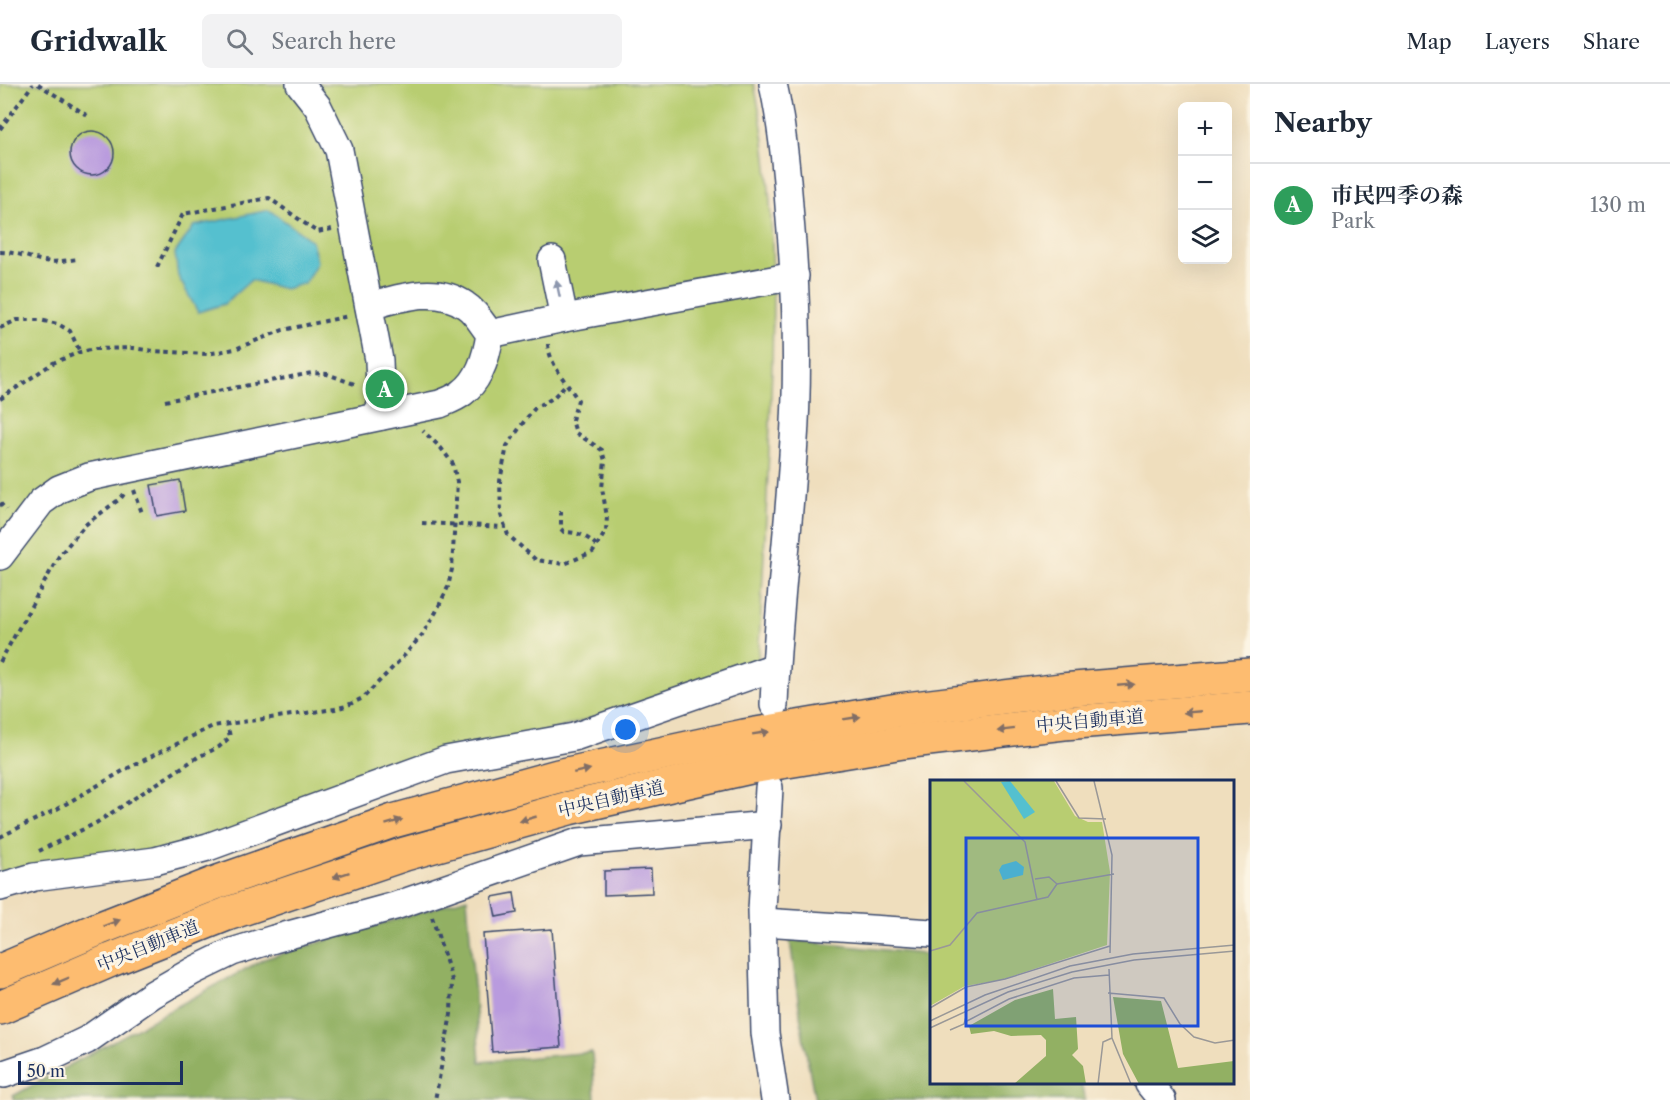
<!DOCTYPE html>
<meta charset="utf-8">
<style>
body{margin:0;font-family:"Libre Caslon Text","Noto Serif JP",serif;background:#f2f2f3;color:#1f2937}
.controls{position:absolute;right:18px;top:18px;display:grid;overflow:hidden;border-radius:9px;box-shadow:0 6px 24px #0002}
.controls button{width:54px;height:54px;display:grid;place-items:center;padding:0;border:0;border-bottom:2px solid #e0e1e3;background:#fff;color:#1f2937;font:30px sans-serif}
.scale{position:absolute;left:18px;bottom:15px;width:165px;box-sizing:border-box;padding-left:6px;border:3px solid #1b2f5e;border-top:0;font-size:16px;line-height:21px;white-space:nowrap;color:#1b2f5e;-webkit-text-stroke:4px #fcf5e5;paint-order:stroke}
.you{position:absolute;left:626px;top:646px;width:21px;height:21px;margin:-15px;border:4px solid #fff;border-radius:50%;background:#1a73e8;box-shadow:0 0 0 9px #1a73e833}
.badge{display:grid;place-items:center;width:39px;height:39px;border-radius:50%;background:#1a73e8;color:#fff;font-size:20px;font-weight:700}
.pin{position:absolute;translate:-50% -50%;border:3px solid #fff;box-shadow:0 2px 6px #0006}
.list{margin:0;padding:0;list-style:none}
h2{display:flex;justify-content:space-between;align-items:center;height:78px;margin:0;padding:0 24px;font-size:26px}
h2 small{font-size:20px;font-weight:400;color:#747a83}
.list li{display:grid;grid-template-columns:39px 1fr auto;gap:18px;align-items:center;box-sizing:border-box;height:84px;padding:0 24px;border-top:2px solid #e0e1e3}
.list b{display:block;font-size:22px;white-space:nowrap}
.list p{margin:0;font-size:20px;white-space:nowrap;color:#747a83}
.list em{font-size:20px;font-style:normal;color:#747a83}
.icon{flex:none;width:33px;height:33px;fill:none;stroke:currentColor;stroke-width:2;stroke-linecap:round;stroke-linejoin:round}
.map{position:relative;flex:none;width:1250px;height:1016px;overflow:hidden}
header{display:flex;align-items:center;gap:36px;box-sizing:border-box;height:84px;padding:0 30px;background:#fff;border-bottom:2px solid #e0e1e3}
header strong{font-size:28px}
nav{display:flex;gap:33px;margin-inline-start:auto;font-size:21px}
.search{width:420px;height:54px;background:#f2f2f3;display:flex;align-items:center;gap:15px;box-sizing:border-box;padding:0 21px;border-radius:9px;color:#747a83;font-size:22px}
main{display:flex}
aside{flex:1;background:#fff}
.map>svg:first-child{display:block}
.green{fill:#b8cd71;stroke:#6a7e68;stroke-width:1.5}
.forest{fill:#92b063;stroke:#567060;stroke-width:1.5}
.water{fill:#54c0cf;stroke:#387896;stroke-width:1.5}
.building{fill:#b99bde}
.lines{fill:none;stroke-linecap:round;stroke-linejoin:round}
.minor-casing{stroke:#3b496c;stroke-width:30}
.highway-casing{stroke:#3b496c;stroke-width:36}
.path{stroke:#3b496c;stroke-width:4;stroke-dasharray:4.5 4.5;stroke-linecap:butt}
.minor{stroke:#fff;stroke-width:27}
.highway{stroke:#fdbc6f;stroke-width:33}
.oneway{fill:#8d97ae}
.oneway2{fill:#816e66}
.labels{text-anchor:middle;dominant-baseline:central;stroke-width:6;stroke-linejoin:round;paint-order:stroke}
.street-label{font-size:18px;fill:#1b2f5e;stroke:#fcf5e5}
.inset-road{fill:none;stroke:#9a9897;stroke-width:1.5}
.view{fill:#1d4ed8;fill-opacity:0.15;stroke:#1d4ed8;stroke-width:3}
.inset-edge{fill:none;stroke:#1b2f5e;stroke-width:3}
</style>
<header>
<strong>Gridwalk</strong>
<div class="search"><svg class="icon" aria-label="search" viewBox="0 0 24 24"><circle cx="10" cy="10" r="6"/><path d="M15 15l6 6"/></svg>Search here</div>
<nav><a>Map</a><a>Layers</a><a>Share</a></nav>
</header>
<main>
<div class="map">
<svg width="1250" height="1016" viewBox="0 0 1250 1016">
<rect width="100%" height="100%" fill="#fcf5e5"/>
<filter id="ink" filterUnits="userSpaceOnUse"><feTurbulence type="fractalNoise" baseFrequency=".0167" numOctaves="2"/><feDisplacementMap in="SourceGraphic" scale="12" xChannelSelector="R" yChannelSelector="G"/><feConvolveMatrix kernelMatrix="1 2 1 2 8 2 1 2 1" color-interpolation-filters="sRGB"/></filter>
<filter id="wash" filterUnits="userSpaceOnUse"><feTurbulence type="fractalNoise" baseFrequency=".008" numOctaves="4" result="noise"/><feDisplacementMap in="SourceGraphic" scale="24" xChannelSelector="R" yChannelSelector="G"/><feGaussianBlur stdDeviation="1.35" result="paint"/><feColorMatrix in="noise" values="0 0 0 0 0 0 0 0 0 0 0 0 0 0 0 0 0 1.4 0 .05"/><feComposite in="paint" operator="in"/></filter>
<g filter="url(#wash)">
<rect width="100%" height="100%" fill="#efdebd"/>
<path class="green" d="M0 0H754C774 92 774 188 772 282 769 380 764 479 758 577L753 583 184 763 0 795Z"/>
<g class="forest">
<path d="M467 814 480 978 592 968 595 1016H13V1012L264 875Z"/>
<path d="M790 856 932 871V1000H1081L1085 1016H815L803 952Z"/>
</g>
<path class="water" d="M269 126 312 157 317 178 305 199 285 205 251 196 224 220 198 228 178 192 175 169 194 142Z"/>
<g id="blocks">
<g class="building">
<circle cx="92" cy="69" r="22"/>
<path d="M180 396 185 427 157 432 151 401Z"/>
<path d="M651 785 652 809 604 811V787Z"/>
<path d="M514 809 517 829 496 833 492 813Z"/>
<path d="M552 845 561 963 492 968 483 850Z"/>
</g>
</g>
</g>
<g filter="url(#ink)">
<use href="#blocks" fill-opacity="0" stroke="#3b496c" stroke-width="1.5"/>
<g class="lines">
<g class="minor-casing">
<g id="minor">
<path d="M300 0 318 23 339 66 379 276 381 332"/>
<path d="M773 0C783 44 787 90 790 135 797 214 799 292 793 371 788 454 777 537 774 621"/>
<path d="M552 176 564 234"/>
<path d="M490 250 564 234 795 192"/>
<path d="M0 472 41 418 59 405 89 393 440 320C447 317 456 314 462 309 480 296 487 271 490 250 482 240 475 227 465 221 437 201 399 214 369 222"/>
<path d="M769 704 762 826 765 949 775 1016"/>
<path d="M0 803 34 793 155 777 208 763 446 676 574 653 775 583"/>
<path d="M763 838 932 849"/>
<path d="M4 990 45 976 87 956 153 910 193 887 232 868 274 855 395 822 579 758 768 741"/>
<path d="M1149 1000 1162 1016"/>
</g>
</g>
<g class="highway-casing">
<g id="highway">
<path d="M0 887 98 845 218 798 393 737 558 692 744 652 898 626 1061 606 1250 591"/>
<path d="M0 924 111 876 227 830 405 770 569 724 751 683 903 658 1064 639 1250 624"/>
</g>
</g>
<g class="path">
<path d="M38 0 91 34"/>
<path d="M0 45 33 0"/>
<path d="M0 168C18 168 28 174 44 177 55 179 67 176 79 175"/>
<path d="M157 183 183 130 269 114 317 148 332 145"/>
<path d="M0 244 17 236H40L58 240 70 247 80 268"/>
<path d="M548 260C549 280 567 299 578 316L572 336 576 349 602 366 605 377 602 404 607 433 606 447 593 468 564 480 536 476 508 451 501 431 500 397 507 362 523 339 535 324 553 314 567 299"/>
<path d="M0 315 53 279 80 268 95 265 133 264 153 267 207 270 235 265 283 246 349 232"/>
<path d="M165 317 312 289 327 290 357 301"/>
<path d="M134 406 142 429"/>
<path d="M0 419 6 426"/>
<path d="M561 427V445L564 448C578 448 587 452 597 462"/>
<path d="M422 439 506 443"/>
<path d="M0 578 59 472 85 441 121 414 124 410"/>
<path d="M0 753 57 725 128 684 213 642 335 625 346 622 363 614 401 575 422 551 436 528 448 503 452 485 457 398 453 380 441 364 423 347"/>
<path d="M39 767 96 739 198 673 219 663 230 653 227 639"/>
<path d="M432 833 452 896 451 930 435 1016"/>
</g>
<use href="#minor" class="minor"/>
<use href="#highway" class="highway"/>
</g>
<defs><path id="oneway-solid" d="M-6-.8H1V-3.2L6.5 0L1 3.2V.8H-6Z" transform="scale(1.5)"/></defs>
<use class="oneway" href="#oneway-solid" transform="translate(558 205) rotate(-102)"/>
<g class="oneway2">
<use href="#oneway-solid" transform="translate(1126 601) rotate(-5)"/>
<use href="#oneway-solid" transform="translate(1192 628) rotate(175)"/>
<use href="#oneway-solid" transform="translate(852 634) rotate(-9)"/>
<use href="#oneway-solid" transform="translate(1006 646) rotate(173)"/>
<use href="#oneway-solid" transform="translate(761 649) rotate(-9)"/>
<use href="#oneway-solid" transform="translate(582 687) rotate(-12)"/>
<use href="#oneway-solid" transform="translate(528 735) rotate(164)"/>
<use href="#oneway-solid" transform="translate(394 738) rotate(-17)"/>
<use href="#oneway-solid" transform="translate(341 791) rotate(161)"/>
<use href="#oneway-solid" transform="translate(112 839) rotate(-21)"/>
<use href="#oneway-solid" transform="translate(61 897) rotate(157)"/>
</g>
</g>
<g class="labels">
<g class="street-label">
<text transform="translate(1090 637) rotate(-5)">中央自動車道</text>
<text transform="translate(611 715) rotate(-13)">中央自動車道</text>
<text transform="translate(148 862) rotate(-22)">中央自動車道</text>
</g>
</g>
<g transform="translate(930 696)">
<rect width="304" height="304" fill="#efdebd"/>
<path d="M0 1H124L145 36 158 42H172L180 92 177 165 71 200 35 206 0 226Z" fill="#b8cd71"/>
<path d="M123 209 125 239 146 237 148 269 142 275 153 286 156 304H84L116 276V260L111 255 81 256 64 251 41 254 39 246 85 220ZM183 217 231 221 248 288 304 281V304H209L193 274Z" fill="#92b063"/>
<path d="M80 1 105 32 94 39 71 2ZM86 81 94 87 93 95 73 100 69 90 72 85Z" fill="#54c0cf"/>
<path class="inset-road" d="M34 1 95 62 107 120M126 1 149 38 176 39M164 1 182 75 180 173M105 99 119 97 127 104M127 104 184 94M0 171 20 165 47 133 118 117 127 104M179 189 182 258 201 304M178 213 234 218 250 244 264 257 285 263 305 260M0 228 36 207 75 199 180 166M0 241 55 215 140 186 203 174 305 165M37 241 79 219 144 198 179 195M0 248 78 212 142 192 204 180 305 171M20 250 34 244 36 237M168 304 173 262 182 258"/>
<path class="view" d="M36 58H268V246H36Z"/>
<rect width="304" height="304" class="inset-edge"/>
</g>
</svg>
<div class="controls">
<button>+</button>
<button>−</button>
<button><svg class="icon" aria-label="layers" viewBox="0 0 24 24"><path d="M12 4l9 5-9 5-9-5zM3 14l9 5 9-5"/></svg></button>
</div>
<div class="scale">50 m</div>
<div class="you"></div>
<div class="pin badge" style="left:385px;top:305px;background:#2e9e5b">A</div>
</div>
<aside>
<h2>Nearby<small></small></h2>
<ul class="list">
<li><span class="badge" style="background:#2e9e5b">A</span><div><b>市民四季の森</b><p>Park</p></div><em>130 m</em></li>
</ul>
</aside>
</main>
